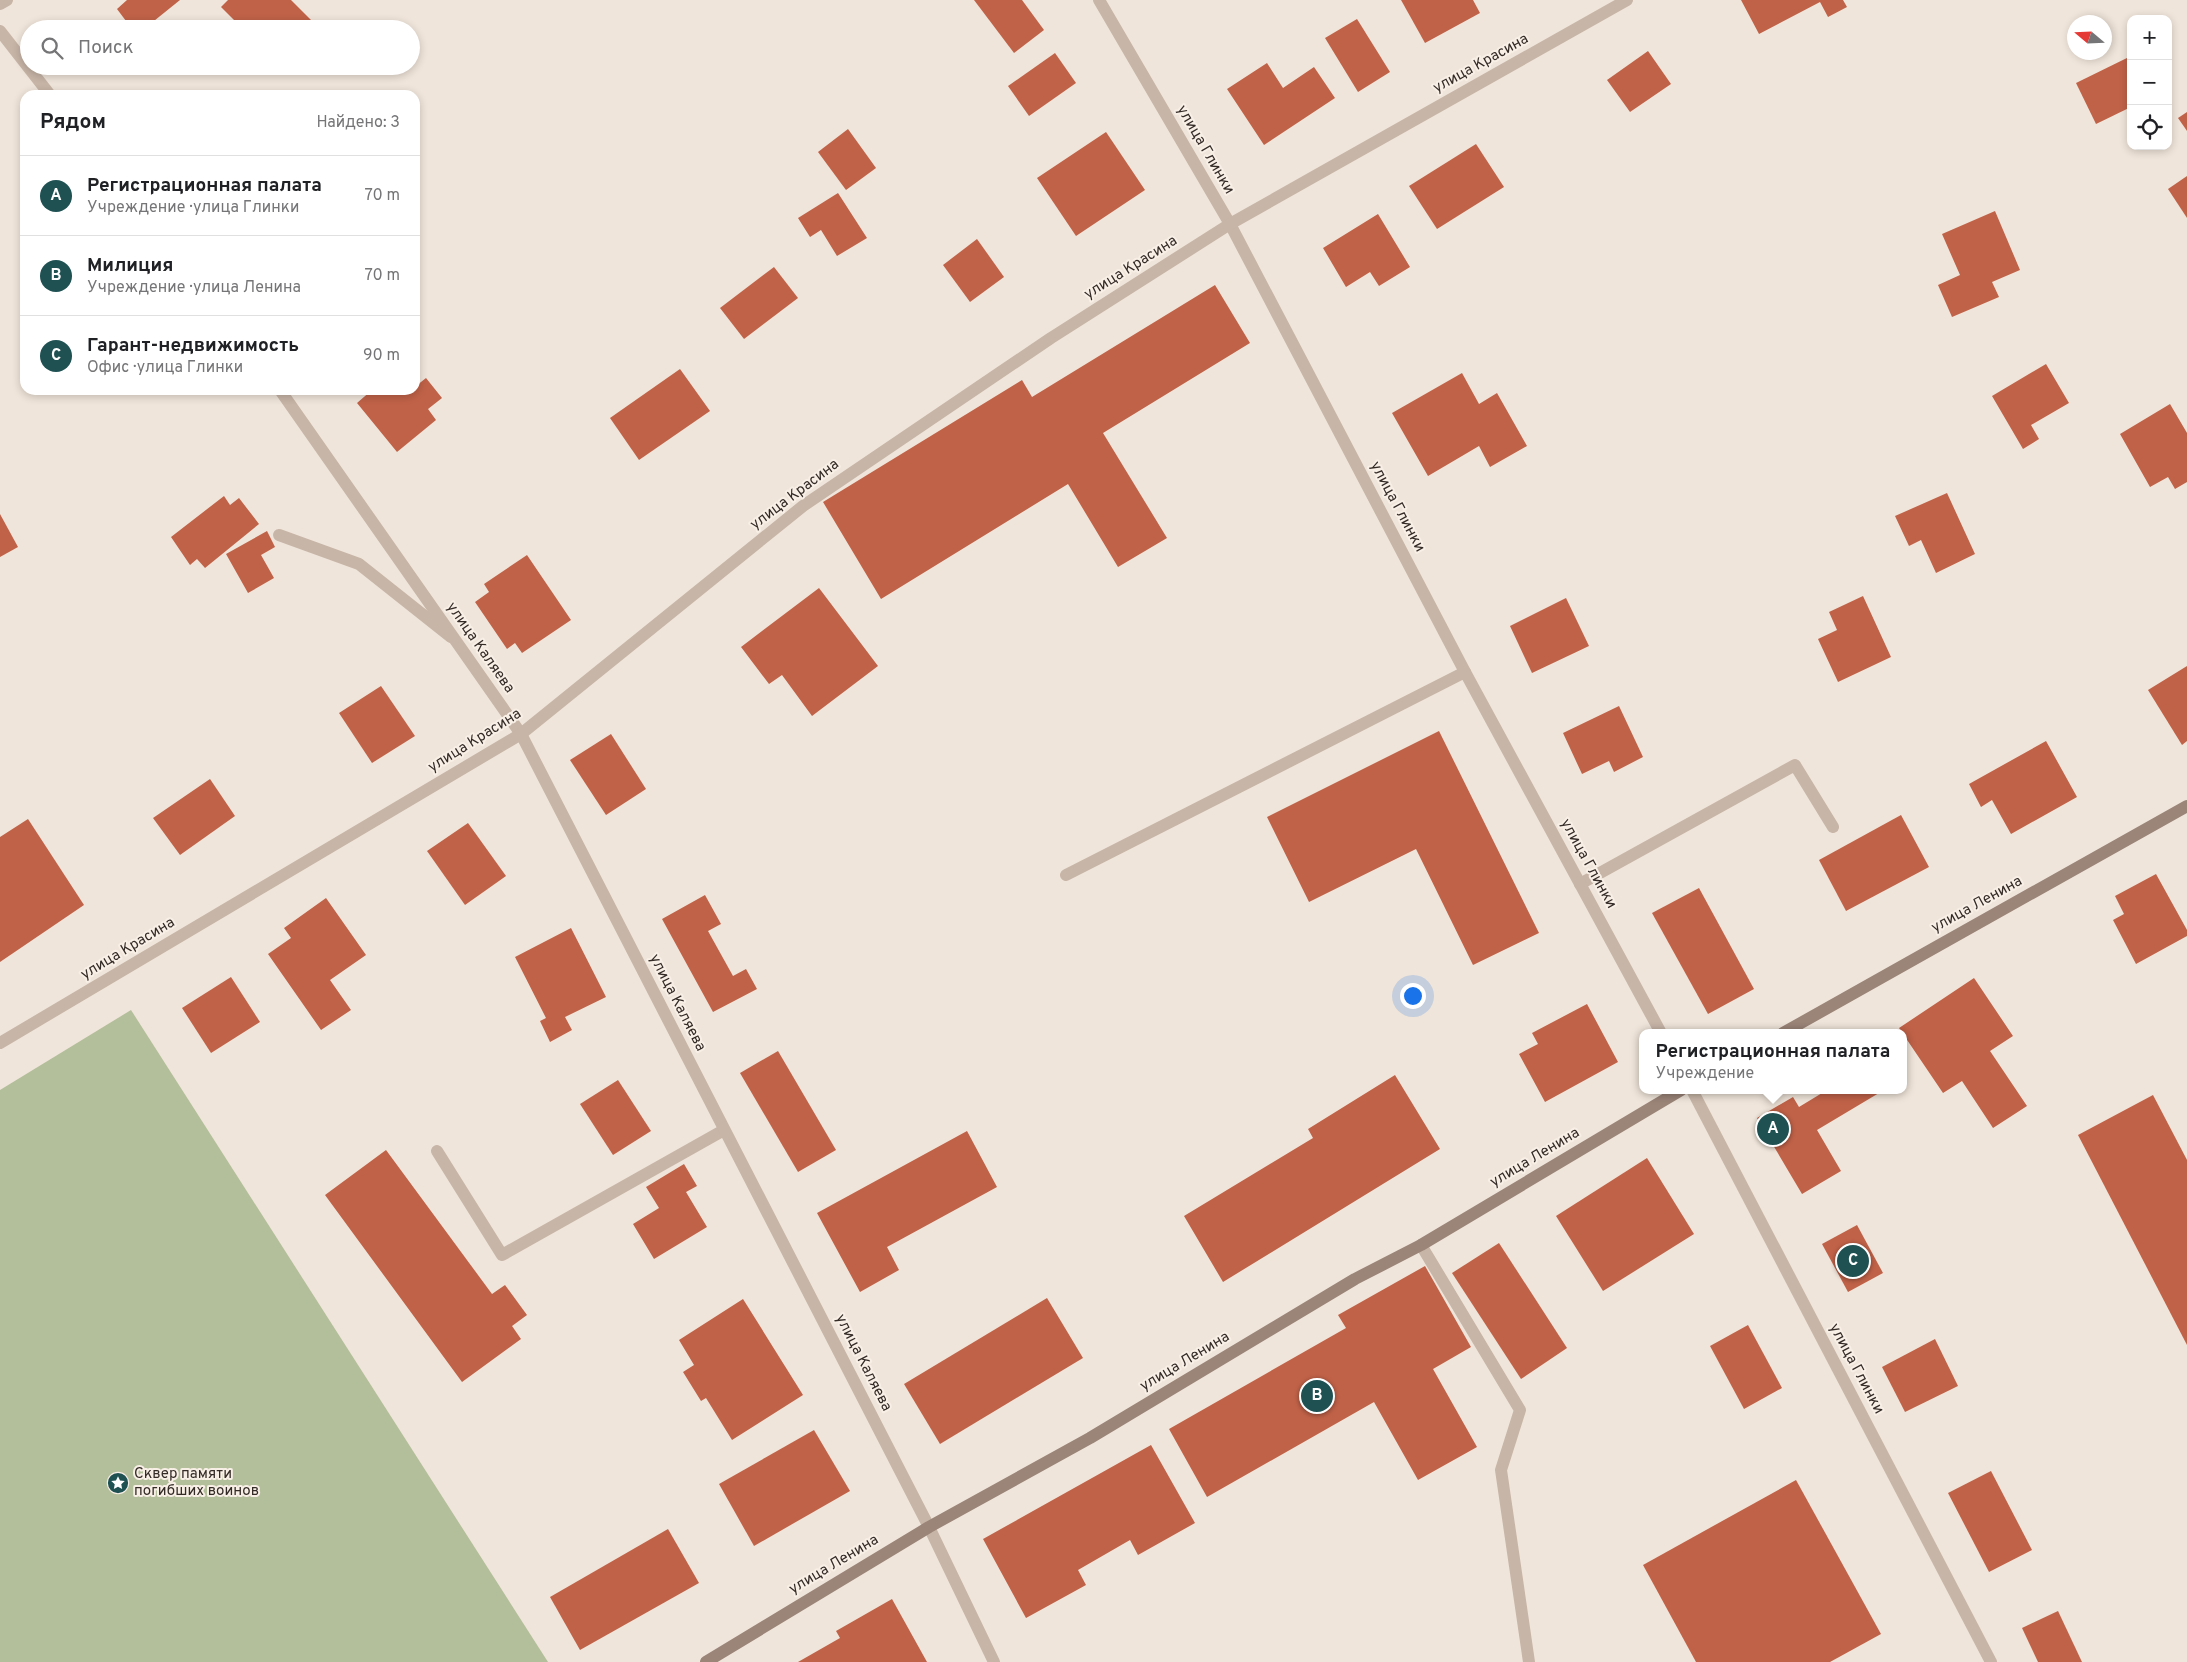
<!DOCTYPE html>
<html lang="ru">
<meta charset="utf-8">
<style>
body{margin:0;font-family:Overpass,sans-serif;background:#f6f6f6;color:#202124}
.controls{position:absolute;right:15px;top:15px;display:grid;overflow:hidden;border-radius:10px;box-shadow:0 2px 8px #0003}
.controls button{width:45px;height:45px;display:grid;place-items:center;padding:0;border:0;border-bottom:1px solid #e0e0e0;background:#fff;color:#202124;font:25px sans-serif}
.compass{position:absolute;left:2067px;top:15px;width:45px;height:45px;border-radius:50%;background:#fff;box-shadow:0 2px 8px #0003;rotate:289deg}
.you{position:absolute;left:1412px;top:995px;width:18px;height:18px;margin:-12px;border:4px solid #fff;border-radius:50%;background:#1a73e8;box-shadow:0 0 0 8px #1a73e833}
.badge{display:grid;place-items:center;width:32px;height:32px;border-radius:50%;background:#1f5153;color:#fff;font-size:16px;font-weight:700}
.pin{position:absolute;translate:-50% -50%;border:2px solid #fff;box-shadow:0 1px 5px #0006}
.popup{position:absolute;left:1639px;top:1029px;width:268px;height:65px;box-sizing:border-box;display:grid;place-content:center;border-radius:10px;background:#fff;filter:drop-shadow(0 1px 4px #0005);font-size:16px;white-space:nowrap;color:#757577}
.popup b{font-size:19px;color:#202124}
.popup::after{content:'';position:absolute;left:50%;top:100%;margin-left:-10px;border:10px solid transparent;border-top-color:#fff}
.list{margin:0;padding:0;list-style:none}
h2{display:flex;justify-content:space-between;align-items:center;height:65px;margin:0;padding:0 20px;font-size:21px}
h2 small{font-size:16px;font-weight:400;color:#757577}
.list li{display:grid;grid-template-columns:32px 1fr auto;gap:15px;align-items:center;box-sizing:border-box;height:80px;padding:0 20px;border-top:1px solid #e0e0e0}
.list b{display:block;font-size:19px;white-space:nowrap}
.list p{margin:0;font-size:16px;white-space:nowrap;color:#757577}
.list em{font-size:16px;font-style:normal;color:#757577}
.icon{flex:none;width:28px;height:28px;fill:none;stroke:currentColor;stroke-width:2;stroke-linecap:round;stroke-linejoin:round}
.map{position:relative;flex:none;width:2187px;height:1662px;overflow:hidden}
.search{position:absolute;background:#fff;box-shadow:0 2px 8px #0003;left:20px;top:20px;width:400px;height:55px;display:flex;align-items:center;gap:12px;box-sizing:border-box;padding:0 18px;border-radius:28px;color:#757577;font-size:19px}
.panel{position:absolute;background:#fff;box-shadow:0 2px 8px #0003;left:20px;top:90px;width:400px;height:305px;border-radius:15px}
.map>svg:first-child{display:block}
.green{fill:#b3be9b}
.building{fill:#c06248}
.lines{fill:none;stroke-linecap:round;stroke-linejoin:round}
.lane{stroke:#c7b5a7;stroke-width:12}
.street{stroke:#c7b5a7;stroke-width:12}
.secondary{stroke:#9b8478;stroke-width:12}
.labels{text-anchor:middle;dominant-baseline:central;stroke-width:4;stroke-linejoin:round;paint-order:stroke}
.street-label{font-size:15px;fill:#342b27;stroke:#f8efe6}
.poi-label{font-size:15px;fill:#342b27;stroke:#f8efe6;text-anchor:start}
</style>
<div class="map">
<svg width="2187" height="1662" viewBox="0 0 2187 1662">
<rect width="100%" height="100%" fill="#f0e5da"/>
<path class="green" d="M131 1010 548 1662H0V1090Z"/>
<g class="building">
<path d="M127 0H180L144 29H132L117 9Z"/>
<path d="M228 0H291L316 25 313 29H243L221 7Z"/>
<path d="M974 0H1022L1044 30 1014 53Z"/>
<path d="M1401 0H1473L1480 13 1425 43Z"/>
<path d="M1741 0H1843L1847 7 1828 17 1820 2 1759 34Z"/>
<path d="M1357 19 1390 72 1358 92 1325 38Z"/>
<path d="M1648 51 1671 84 1630 112 1607 80Z"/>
<path d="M1055 53 1076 83 1029 116 1008 86Z"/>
<path d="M2131 56V107L2096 124 2076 83Z"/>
<path d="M1267 63 1283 88 1314 67 1335 98 1264 145 1227 89Z"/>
<path d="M2187 112V131L2178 118Z"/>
<path d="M848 129 876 168 846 190 818 152Z"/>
<path d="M1106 132 1145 190 1076 236 1037 178Z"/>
<path d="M1476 144 1504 187 1437 229 1409 186Z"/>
<path d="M2187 176V218L2168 189Z"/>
<path d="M838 193 867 238 837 256 821 230 810 237 798 218Z"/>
<path d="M1995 211 2020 270 1992 282 1999 297 1952 317 1938 285 1960 275 1942 234Z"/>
<path d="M1378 214 1410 267 1379 286 1370 272 1346 287 1323 248Z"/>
<path d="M977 239 1004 277 970 302 943 265Z"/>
<path d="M774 267 798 298 744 339 720 308Z"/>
<path d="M1215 285 1250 343 1103 433 1167 538 1118 567 1068 484 881 599 823 502 1022 380 1032 397Z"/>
<path d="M2046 364 2069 403 2031 425 2039 439 2023 449 1992 396Z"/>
<path d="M680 369 710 411 639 460 610 418Z"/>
<path d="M1462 373 1479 404 1497 393 1527 446 1490 467 1479 446 1428 476 1392 413Z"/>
<path d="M426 378 442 398 428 409 436 420 397 452 357 403 372 390H415L416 386Z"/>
<path d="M2170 404 2187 433V482L2175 489 2168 477 2150 487 2120 434Z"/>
<path d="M1947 493 1975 554 1936 573 1921 540 1909 546 1895 516Z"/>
<path d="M224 496 230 505 239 498 259 524 205 568 197 559 190 565 171 537Z"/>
<path d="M0 514 18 547 0 557Z"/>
<path d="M267 531 275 547 261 555 274 578 248 593 226 554Z"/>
<path d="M527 555 571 620 522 653 515 643 507 649 475 602 489 592 484 584Z"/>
<path d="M819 588 878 666 812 716 782 675 769 684 741 647Z"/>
<path d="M1863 596 1891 657 1838 682 1818 639 1837 630 1829 612Z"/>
<path d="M1566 598 1589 646 1532 673 1510 626Z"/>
<path d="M2187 666V741L2182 745 2148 690Z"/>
<path d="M381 686 415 736 372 763 339 713Z"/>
<path d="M1619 706 1643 757 1614 772 1609 761 1582 774 1563 733Z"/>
<path d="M1439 731 1539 933 1473 965 1416 849 1309 902 1267 817Z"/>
<path d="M611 734 646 789 606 815 570 760Z"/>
<path d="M2046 741 2077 797 2011 834 1992 800 1981 807 1969 784Z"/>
<path d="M210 779 235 816 180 855 153 818Z"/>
<path d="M1901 815 1929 867 1846 911 1819 860Z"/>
<path d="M28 819 84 905 0 962V837Z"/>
<path d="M468 823 506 876 465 905 427 851Z"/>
<path d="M2156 874 2187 930V936L2136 964 2113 920 2124 914 2115 896Z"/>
<path d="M1699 888 1754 989 1708 1014 1652 913Z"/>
<path d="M705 895 721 924 708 931 733 976 746 969 757 989 713 1012 662 919Z"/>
<path d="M326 898 366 955 330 980 351 1010 321 1030 268 954 291 938 284 928Z"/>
<path d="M571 928 606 997 565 1017 572 1030 550 1042 540 1021 546 1018 515 957Z"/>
<path d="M231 977 260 1022 211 1053 182 1008Z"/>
<path d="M1974 978 2013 1036 1990 1051 2027 1106 1993 1128 1962 1081 1943 1093 1899 1028Z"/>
<path d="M1587 1004 1618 1062 1545 1102 1519 1054 1538 1044 1532 1033Z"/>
<path d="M778 1051 836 1150 798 1172 740 1073Z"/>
<path d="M1395 1075 1440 1149 1223 1282 1184 1216 1313 1138 1308 1129Z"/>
<path d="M618 1080 651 1131 613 1155 580 1104Z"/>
<path d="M1827 1090H1884L1817 1130 1841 1171 1802 1194 1757 1118 1793 1097 1799 1107Z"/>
<path d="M2153 1095 2187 1160V1345L2078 1135Z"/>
<path d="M967 1131 997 1187 887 1247 899 1270 860 1292 817 1213Z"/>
<path d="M386 1150 492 1294 505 1285 527 1315 512 1326 521 1339 462 1382 325 1195Z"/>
<path d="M1647 1158 1694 1234 1603 1291 1556 1216Z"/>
<path d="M684 1164 697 1186 686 1192 707 1227 654 1259 633 1224 659 1208 646 1187Z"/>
<path d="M1857 1225 1883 1273 1848 1292 1822 1244Z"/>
<path d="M1499 1243 1567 1348 1521 1379 1452 1273Z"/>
<path d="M1425 1266 1471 1347 1433 1369 1477 1447 1418 1480 1374 1402 1207 1497 1169 1429 1346 1328 1338 1315Z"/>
<path d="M1047 1298 1083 1358 940 1444 904 1384Z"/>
<path d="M743 1299 803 1395 732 1440 706 1398 701 1401 683 1372 694 1365 679 1340Z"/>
<path d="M1748 1325 1782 1388 1744 1409 1710 1346Z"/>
<path d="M1935 1339 1958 1386 1905 1412 1882 1367Z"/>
<path d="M814 1430 850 1491 754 1546 719 1484Z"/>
<path d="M1151 1445 1195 1523 1138 1555 1130 1540 1078 1570 1086 1585 1026 1618 983 1539Z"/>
<path d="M1991 1471 2032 1550 1989 1572 1948 1493Z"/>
<path d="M1796 1480 1881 1634 1830 1662H1696L1643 1565Z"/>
<path d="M668 1529 699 1583 580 1650 550 1597Z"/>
<path d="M892 1599 927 1662H798L840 1638 836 1631Z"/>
<path d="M2058 1611 2082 1662H2038L2022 1628Z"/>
</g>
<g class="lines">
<g class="lane">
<path d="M279 535 359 564 451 637"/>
<path d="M1066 875 1465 672"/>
<path d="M1580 884 1795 765 1833 827"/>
<path d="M437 1151 502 1255 724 1130"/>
<path d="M1421 1245 1520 1410 1501 1470 1529 1662"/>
</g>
<g class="street">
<path d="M1099 0 1230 224 1465 672 1661 1033"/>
<path d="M0 4 7 0"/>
<path d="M0 31 50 95"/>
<path d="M280 390 521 734 929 1527 994 1662"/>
<path d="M0 1043 521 734 803 506 1051 338 1230 224 1627 0"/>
<path d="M1692 1090 1991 1662"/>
</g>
<g class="secondary">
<path d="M1783 1033 2187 806"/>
<path d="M706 1662 929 1527 1090 1438 1355 1279 1421 1245 1681 1090"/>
</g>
</g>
<defs>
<g id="sight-disc" transform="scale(1.125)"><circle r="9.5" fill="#1f5153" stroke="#f8efe6"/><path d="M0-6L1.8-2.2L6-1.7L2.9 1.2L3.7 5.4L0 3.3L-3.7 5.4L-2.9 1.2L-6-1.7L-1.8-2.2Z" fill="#fff"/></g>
</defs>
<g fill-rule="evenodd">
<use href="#sight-disc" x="118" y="1483"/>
</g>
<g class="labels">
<g class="street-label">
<text transform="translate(1481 64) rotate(-29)">улица Красина</text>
<text transform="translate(1205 150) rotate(60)">улица Глинки</text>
<text transform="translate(1131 268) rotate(-32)">улица Красина</text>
<text transform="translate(795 495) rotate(-37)">улица Красина</text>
<text transform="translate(1397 507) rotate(62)">улица Глинки</text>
<text transform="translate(480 648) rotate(55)">улица Каляева</text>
<text transform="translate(475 741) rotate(-32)">улица Красина</text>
<text transform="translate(1588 864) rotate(61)">улица Глинки</text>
<text transform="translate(1977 905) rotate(-29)">улица Ленина</text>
<text transform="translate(128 949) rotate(-31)">улица Красина</text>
<text transform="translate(677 1003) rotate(63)">улица Каляева</text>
<text transform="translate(1535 1158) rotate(-31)">улица Ленина</text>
<text transform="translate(1185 1362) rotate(-31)">улица Ленина</text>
<text transform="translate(863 1363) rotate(63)">улица Каляева</text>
<text transform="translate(1856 1369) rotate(62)">улица Глинки</text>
<text transform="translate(834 1565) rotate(-31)">улица Ленина</text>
</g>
<g class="poi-label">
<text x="134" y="1474">Сквер памяти<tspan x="134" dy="17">погибших воинов</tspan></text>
</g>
</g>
</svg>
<div class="controls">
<button>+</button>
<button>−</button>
<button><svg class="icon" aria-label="locate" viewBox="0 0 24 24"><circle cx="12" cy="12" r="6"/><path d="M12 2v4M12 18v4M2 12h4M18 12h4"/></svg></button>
</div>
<svg class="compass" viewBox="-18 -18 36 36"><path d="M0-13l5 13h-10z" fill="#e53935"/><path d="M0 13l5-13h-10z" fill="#757577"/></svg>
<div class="you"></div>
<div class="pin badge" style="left:1773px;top:1129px">A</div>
<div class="popup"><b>Регистрационная палата</b>Учреждение</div>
<div class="pin badge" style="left:1317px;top:1396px">B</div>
<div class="pin badge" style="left:1853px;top:1261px">C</div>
<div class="search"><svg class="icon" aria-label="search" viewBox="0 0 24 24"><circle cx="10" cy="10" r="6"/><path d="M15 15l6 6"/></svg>Поиск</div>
<section class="panel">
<h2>Рядом<small>Найдено: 3</small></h2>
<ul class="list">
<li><span class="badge">A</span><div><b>Регистрационная палата</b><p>Учреждение · улица Глинки</p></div><em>70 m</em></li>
<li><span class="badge">B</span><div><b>Милиция</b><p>Учреждение · улица Ленина</p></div><em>70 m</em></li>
<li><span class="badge">C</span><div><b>Гарант-недвижимость</b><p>Офис · улица Глинки</p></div><em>90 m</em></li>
</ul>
</section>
</div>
